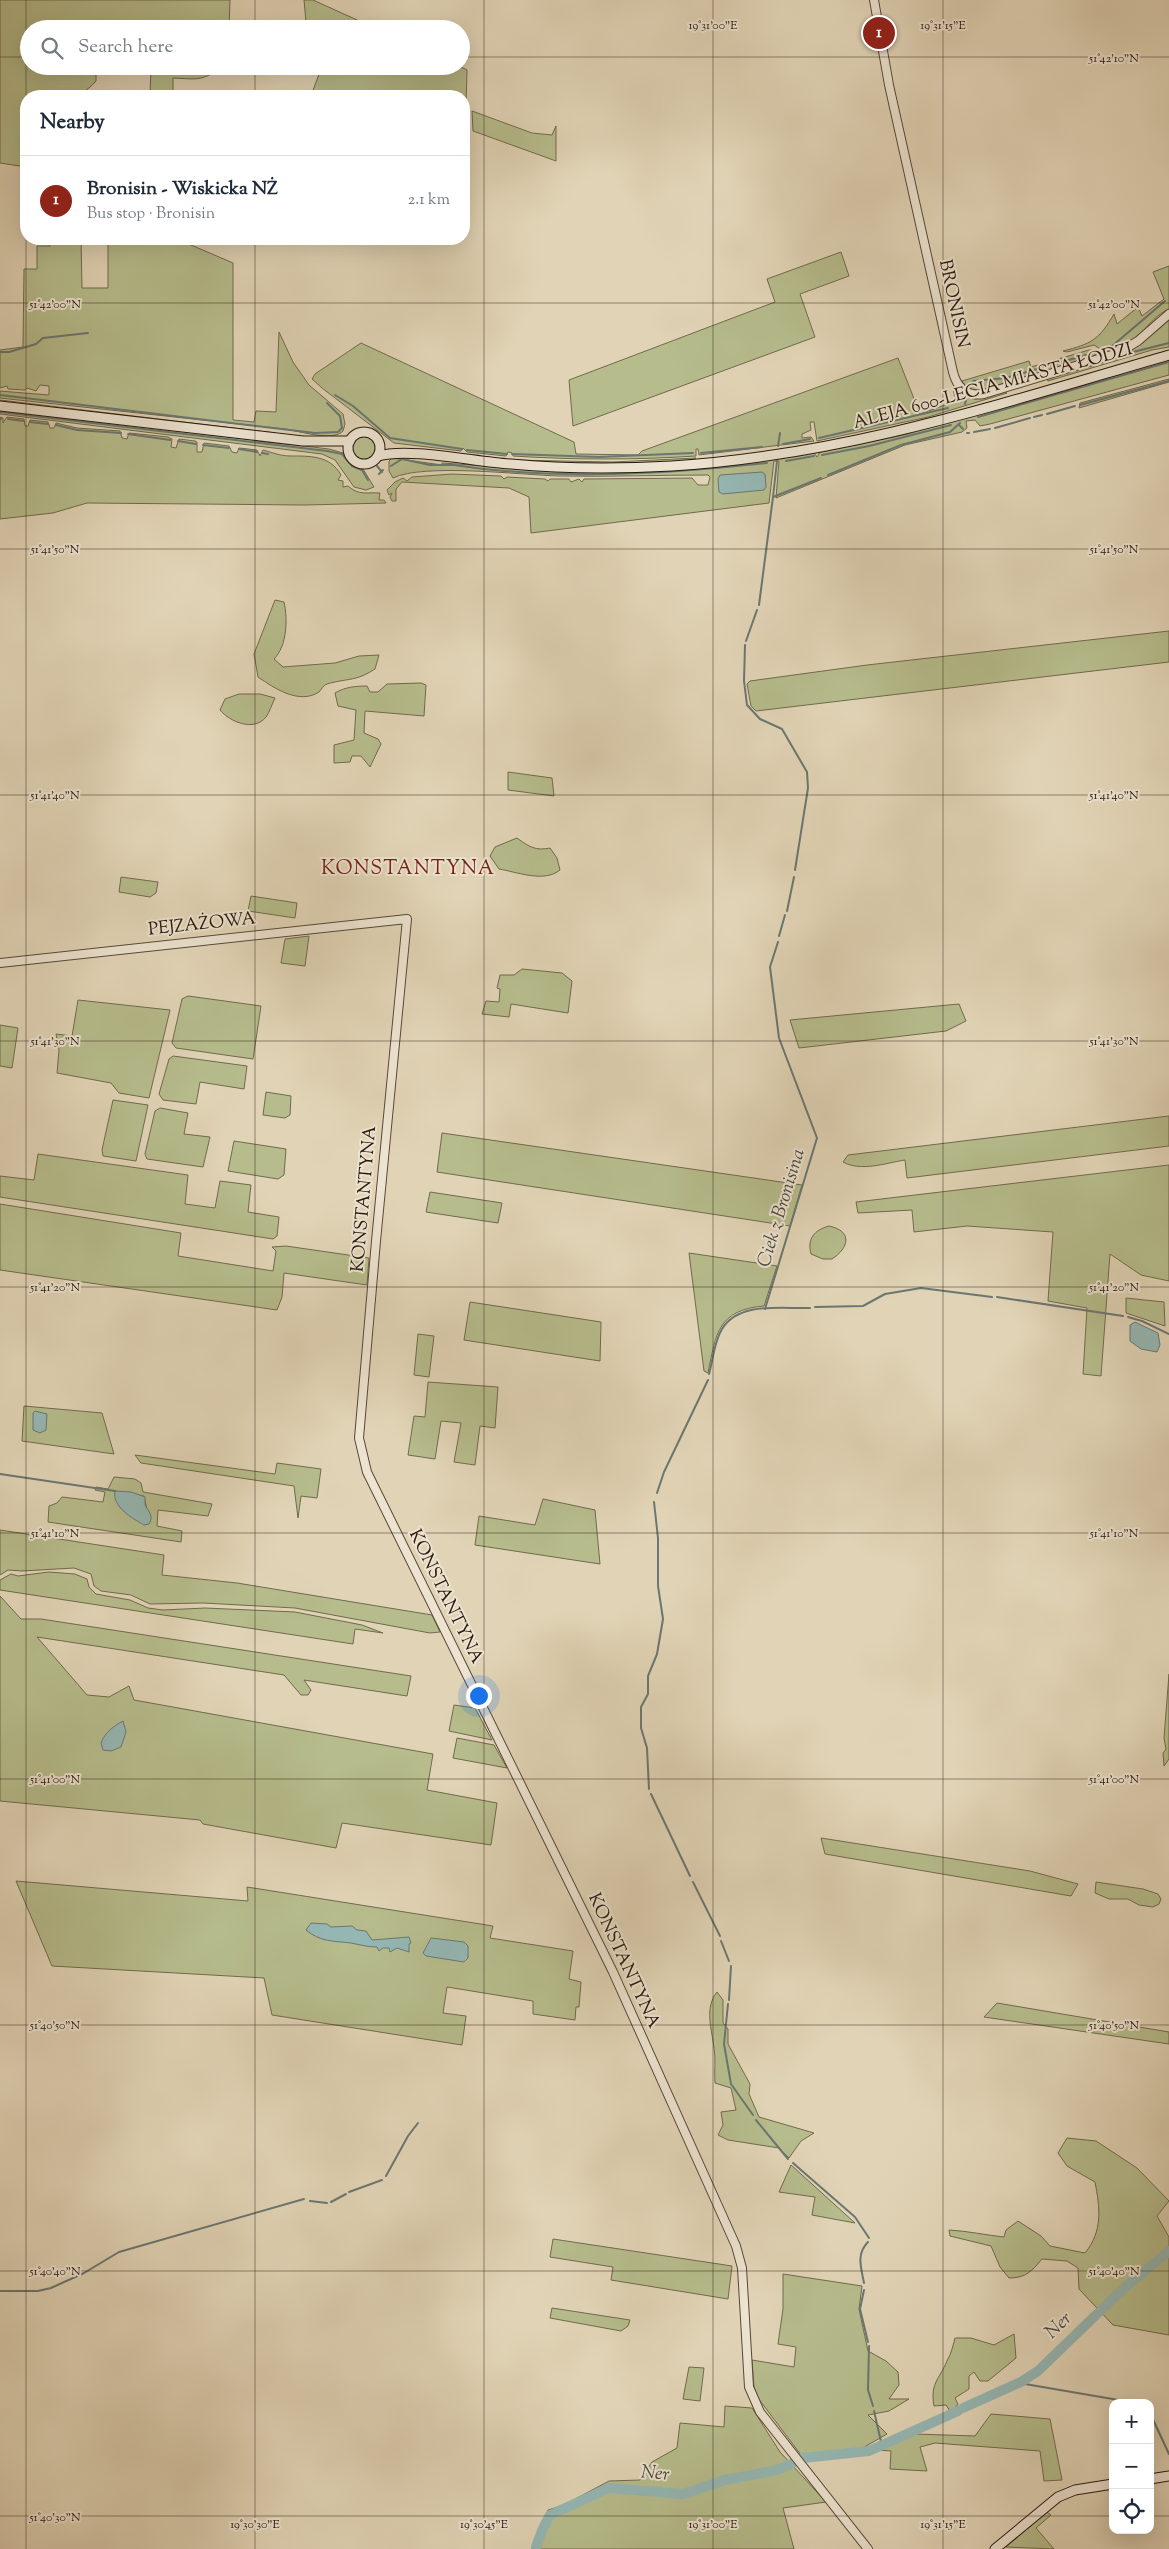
<!DOCTYPE html>
<meta charset="utf-8">
<style>
body{margin:0;font-family:"Sorts Mill Goudy",serif;background:#f2f2f3;color:#1f2937}
.controls{position:absolute;right:15px;bottom:15px;display:grid;overflow:hidden;border-radius:10px;box-shadow:0 5px 20px #0002}
.controls button{width:45px;height:45px;display:grid;place-items:center;padding:0;border:0;border-bottom:1px solid #e0e1e3;background:#fff;color:#1f2937;font:25px sans-serif}
.you{position:absolute;left:478px;top:1695px;width:18px;height:18px;margin:-12px;border:4px solid #fff;border-radius:50%;background:#1a73e8;box-shadow:0 0 0 8px #1a73e833}
.badge{display:grid;place-items:center;width:32px;height:32px;border-radius:50%;background:#8f2418;color:#fff;font-size:16px;font-weight:700}
.pin{position:absolute;translate:-50% -50%;border:2px solid #fff;box-shadow:0 1px 5px #0006}
.list{margin:0;padding:0;list-style:none}
h2{display:flex;justify-content:space-between;align-items:center;height:65px;margin:0;padding:0 20px;font-size:21px}
h2 small{font-size:16px;font-weight:400;color:#747a83}
.list li{display:grid;grid-template-columns:32px 1fr auto;gap:15px;align-items:center;box-sizing:border-box;height:90px;padding:0 20px;border-top:1px solid #e0e1e3}
.list b{display:block;font-size:19px;white-space:nowrap}
.list p{margin:0;font-size:16px;white-space:nowrap;color:#747a83}
.list em{font-size:16px;font-style:normal;color:#747a83}
.icon{flex:none;width:28px;height:28px;fill:none;stroke:currentColor;stroke-width:2;stroke-linecap:round;stroke-linejoin:round}
.map{position:relative;flex:none;width:1169px;height:2549px;overflow:hidden}
.search{position:absolute;background:#fff;box-shadow:0 5px 20px #0002;left:20px;top:20px;width:450px;height:55px;display:flex;align-items:center;gap:12px;box-sizing:border-box;padding:0 18px;border-radius:28px;color:#747a83;font-size:19px}
.panel{position:absolute;background:#fff;box-shadow:0 5px 20px #0002;left:20px;top:90px;width:450px;height:155px;border-radius:20px}
.map>svg:first-child{display:block}
.green{fill:#b6bc8c;stroke:#706a4d;fill-rule:evenodd}
.water{fill:#95b7b4;stroke:#6a7772}
.lines{fill:none;stroke-linecap:round;stroke-linejoin:round}
.stream{stroke:#6a7772;stroke-width:2}
.river{stroke:#95b7b4;stroke-width:10}
.tertiary-casing{stroke:#584738;stroke-width:10}
.secondary-casing{stroke:#2a180e;stroke-width:11}
.tertiary{stroke:#ece3d0;stroke-width:8}
.secondary{stroke:#ece3d0;stroke-width:9}
.ticks{fill:none;stroke:#2a180e;stroke-width:1;stroke-opacity:0.45}
.labels{text-anchor:middle;dominant-baseline:central;stroke-width:4;stroke-linejoin:round;paint-order:stroke}
.street-label{font-size:18px;fill:#2a180e;stroke:#ece3d0}
.water-label{font-size:19px;font-style:italic;fill:#4a4840;stroke:#ece3d0}
.quarter-label{font-size:20px;letter-spacing:1px;fill:#7a1f14;stroke:#ece3d0}
.ticks-label{font-size:12px;text-anchor:middle;fill:#2a180e;stroke:#ece3d0;stroke-width:4;stroke-linejoin:round;paint-order:stroke}
</style>
<div class="map">
<svg width="1169" height="2549" viewBox="0 0 1169 2549">
<rect width="100%" height="100%" fill="#e1d4b6"/>
<filter id="stains"><feTurbulence type="fractalNoise" baseFrequency=".004" numOctaves="4"/><feColorMatrix values="0 0 0 0 .2 0 0 0 0 .09 0 0 0 0 .02 0 0 0 .5 -.17"/></filter>
<radialGradient id="worn" r=".72"><stop offset=".6" stop-color="#630" stop-opacity="0"/><stop offset="1" stop-color="#630" stop-opacity=".3"/></radialGradient>
<g class="green">
<path d="M0 0H230L229 29H29V66H96V81C78 103 53 96 26 96V167L0 163Z"/>
<path d="M304 0H313L377 29H321L306 22Z"/>
<path d="M151 66H222C203 82 196 79 173 78V96H150Z"/>
<path d="M322 66H459L467 70 464 176V96H311Z"/>
<path d="M472 111 532 133 552 135 556 126V161L473 131Z"/>
<path d="M50 239H81L82 288H108V239H177L233 263V420L254 422 256 411 276 412 279 332 293 362 309 385 343 414 345 424 343 431C333 442 299 431 285 429L0 398V391L49 395V386L40 385 36 391 27 388 25 390 8 389 7 386 0 388V350L23 347 24 269H37V246H50Z"/>
<path d="M841 252 849 276 800 294 815 337 573 426 569 380 775 302 767 279Z"/>
<path d="M1169 266V309C1157 314 1150 324 1141 333 1130 343 1117 349 1102 354L1100 349 1094 345 1067 352 1063 351C1091 344 1099 340 1114 314L1117 324 1138 307 1142 316 1164 299 1153 272Z"/>
<path d="M1169 318V347L1152 350 1048 381 1047 379 1113 358Z"/>
<path d="M361 343 574 442 576 454 638 455 642 451 898 358 920 414 956 401 953 389 975 399 1003 392 1007 393 928 417 817 441 814 422H810L811 430 802 434V438L811 437 814 441 699 455 698 449H696V456C635 460 574 460 513 456L512 453 508 452 506 456 467 452 463 448 461 451 394 443 322 388 312 379 315 374Z"/>
<path d="M1089 350H1093L1096 356C1072 363 994 392 974 390 969 389 965 386 962 381L1029 361 1031 367Z"/>
<path d="M1169 359V375L990 424 980 426 975 420 966 421 967 428 962 432 905 445 776 498 779 461H774L769 503 531 533 529 497 509 488 402 482 396 489V501H392L390 497 392 493 389 495 387 490 395 482 403 478 407 481 412 477 452 474 501 476 504 479 507 477 545 479 548 481 550 479H569L571 482 579 479 582 482 584 479 692 478 698 485H708L710 477 708 475C658 475 609 477 559 476 521 475 424 463 393 478L389 471V461L392 458 442 465V463L502 467 740 464 814 453 817 457 820 452 908 434 1075 386 1076 388 1091 384V382Z"/>
<path d="M1169 379V382L1079 408 1080 403Z"/>
<path d="M0 400 275 433 0 402Z"/>
<path d="M0 409 329 449 343 453 352 464 363 469 374 487 366 490 354 487 335 460 322 454 0 414Z"/>
<path d="M0 417 3 418V423L7 417 24 419 25 426H28L30 420 48 422 50 428H54L56 423 77 428 120 431 122 438 127 439 129 433 168 437 172 439 171 447 176 448 179 439 195 441 197 442V452H202L204 443 229 446 232 452 237 453 239 448 257 450 260 456 263 450C271 452 280 456 290 456 309 456 330 455 341 475L338 480 343 481V487L348 486C359 496 367 492 380 493L379 500H384L386 503 305 505 87 503 53 513 0 519Z"/>
<circle cx="364" cy="448" r="12"/>
<path d="M696 458C685 466 528 466 511 460L613 462Z"/>
<path d="M275 600 284 602C288 619 287 646 274 659L283 667 335 663 359 656 379 655 375 669C355 682 347 678 327 684 323 685 322 689 319 692 299 705 274 688 258 677L254 654Z"/>
<path d="M1169 631V662L756 711 751 706 747 684 750 681 867 665Z"/>
<path d="M421 683 426 685 424 716 365 711 364 733 378 739 381 744 370 767 361 756H352L350 762 334 763V745L354 740 356 710 338 706 335 693C345 687 356 686 367 686L370 692H378L387 684Z"/>
<path d="M239 694H260L275 698C272 704 270 711 266 717 254 732 230 722 220 710L225 699Z"/>
<path d="M508 772 552 778 554 796 508 790Z"/>
<path d="M517 838C529 847 536 851 550 848L557 858 560 870C544 883 517 872 499 869L490 856 495 847Z"/>
<path d="M121 877 158 882 156 893 150 897 119 892Z"/>
<path d="M251 896 297 903 295 918 248 911Z"/>
<path d="M309 936 305 966 281 963 285 939Z"/>
<path d="M522 969 562 973 572 981 568 1013 511 1004 509 1017 482 1014 486 1001 499 1002 500 989 497 988 500 975H514Z"/>
<path d="M188 996 261 1006 253 1059 176 1048 172 1043 182 999Z"/>
<path d="M78 1000 170 1010 149 1098 119 1093 111 1083 57 1073 59 1050 56 1034 72 1036Z"/>
<path d="M959 1004 966 1021 946 1031 799 1048 790 1020Z"/>
<path d="M0 1025 18 1028 12 1068 0 1066Z"/>
<path d="M173 1056 247 1066 244 1089 200 1082 196 1104 163 1100 159 1094 169 1059Z"/>
<path d="M266 1092 291 1096 290 1115 285 1118 263 1115Z"/>
<path d="M113 1100 148 1105 136 1161 103 1156 102 1150Z"/>
<path d="M160 1108 188 1113 184 1134 210 1137 203 1167 147 1159 145 1154 155 1111Z"/>
<path d="M1169 1116V1146L907 1178 905 1160C886 1163 861 1172 843 1162L848 1155Z"/>
<path d="M442 1133 802 1185 790 1226 437 1172Z"/>
<path d="M234 1141 286 1149 284 1175 278 1179 228 1171Z"/>
<path d="M38 1154 188 1175 185 1204 215 1208 220 1181 251 1185 248 1212 279 1217 277 1236 273 1239 0 1197V1176L34 1180Z"/>
<path d="M1169 1165V1281L1141 1275 1110 1254 1101 1376 1083 1374 1087 1308 1048 1301 1053 1232 967 1226 914 1232 912 1210 858 1213 856 1202Z"/>
<path d="M430 1192 502 1203 498 1223 426 1212Z"/>
<path d="M0 1204 181 1233 178 1256 273 1271 276 1251 272 1247 286 1246 369 1258 367 1285 284 1273 282 1297 277 1310 0 1270Z"/>
<path d="M829 1226C853 1231 849 1248 832 1259H823L811 1254C807 1239 814 1230 829 1226Z"/>
<path d="M689 1253 777 1266 764 1306C718 1310 716 1333 708 1373L704 1371Z"/>
<path d="M1126 1298 1164 1302 1165 1326 1126 1313Z"/>
<path d="M470 1302 601 1322 600 1361 464 1340Z"/>
<path d="M418 1334 434 1336 429 1377 414 1375Z"/>
<path d="M428 1382 498 1387 495 1428 480 1426 475 1465 454 1462 461 1423 441 1421 435 1459 408 1455 414 1416 425 1417Z"/>
<path d="M24 1406 102 1413 114 1454 22 1441Z"/>
<path d="M135 1455 275 1474 277 1463 321 1469 317 1498 301 1496 298 1518 294 1486 141 1463Z"/>
<path d="M114 1477 135 1479 141 1483 143 1492 212 1504 208 1516 158 1510 157 1526 182 1531 181 1542 48 1522 49 1506 57 1503 62 1497 103 1502 105 1492 95 1490 96 1487 108 1489ZM115 1491 144 1496 147 1509 130 1516 119 1506Z"/>
<path d="M543 1499 595 1510 600 1564 475 1545 479 1516 535 1525Z"/>
<path d="M0 1530 164 1555 162 1575 237 1583 432 1615 440 1632 430 1633 295 1608 203 1603 150 1604 131 1595 101 1591 94 1586 91 1574 74 1568 22 1571 8 1570 0 1575Z"/>
<path d="M49 1572 75 1574 87 1579 89 1587 96 1594 130 1600 148 1608 163 1610 205 1608 295 1612 362 1625 383 1633 355 1629 353 1644 0 1590V1580L11 1574 18 1576Z"/>
<path d="M0 1596 21 1619H41L411 1676 407 1696 304 1680 311 1690 308 1695H301L284 1675 37 1637 87 1695 109 1697 129 1686 134 1700 433 1754 427 1790 497 1803 491 1845 342 1823 336 1848 203 1824 200 1820 0 1801Z"/>
<path d="M1169 1674V1759L1164 1766 1163 1753 1166 1749 1164 1738Z"/>
<path d="M454 1705 475 1708 492 1740 449 1731Z"/>
<path d="M457 1738 494 1745 507 1768 453 1758Z"/>
<path d="M821 1838 1030 1871 1078 1884 1071 1896 825 1854Z"/>
<path d="M16 1881 248 1901 247 1887 493 1926 490 1938 573 1951 569 1979 581 1982 579 2007H576L575 2020 533 2014V2001L447 1987 443 2013 466 2016 462 2045 272 2015 264 1978 52 1966Z"/>
<path d="M1096 1882 1143 1889 1158 1894 1161 1899 1159 1904 1153 1907 1139 1905 1128 1899H1109L1095 1893Z"/>
<path d="M717 1992 723 2000V2023L728 2029V2044L750 2084 749 2094 759 2117 814 2133 801 2141 789 2158 779 2148 728 2140 718 2135 723 2125 721 2112 736 2110 731 2088 715 2083C714 2072 716 2059 714 2048 712 2030 704 2008 717 1992Z"/>
<path d="M997 2003 1169 2032V2044L984 2017Z"/>
<path d="M1067 2138 1096 2141 1137 2168 1169 2201 1157 2216 1169 2237V2335L1113 2325 1079 2289 1078 2268 1067 2261 1042 2259C1032 2271 1026 2278 1009 2278L1000 2267 991 2246 950 2236 949 2230C968 2231 985 2235 1004 2237L1006 2230 1018 2221 1041 2236 1050 2246 1085 2253C1103 2231 1100 2208 1095 2182L1067 2166 1058 2153Z"/>
<path d="M791 2165 855 2223 812 2215 815 2197 779 2192Z"/>
<path d="M553 2239 732 2266 728 2299 611 2280 613 2267 550 2257Z"/>
<path d="M783 2274 862 2286 859 2309 868 2351 886 2361 898 2372 899 2385 889 2399H909L889 2411 868 2415 887 2434 859 2450 801 2455 758 2398 754 2387 752 2360 794 2367 796 2347 778 2344 783 2309Z"/>
<path d="M552 2308 630 2320 628 2326 621 2331 550 2318Z"/>
<path d="M1014 2334 1016 2358 988 2381H980L974 2372 969 2376V2389L955 2398 958 2404 954 2410 950 2411 946 2405 934 2406C930 2383 939 2380 947 2361 951 2354 953 2346 955 2338H971L994 2345Z"/>
<path d="M689 2367 704 2368 700 2401 683 2399Z"/>
<path d="M725 2406 752 2408 780 2452 826 2502 783 2508 794 2549H532L548 2510 564 2505 609 2481 640 2480 652 2462 677 2448 680 2423 724 2427Z"/>
<path d="M991 2414 1050 2419 1062 2480 1044 2481 1040 2451 935 2443 920 2447 927 2471 890 2469 891 2451 878 2450 915 2434 975 2436Z"/>
<path d="M1047 2512 1051 2515 1036 2528 1054 2549 1006 2547Z"/>
</g>
<g class="water">
<path d="M762 472 765 474 766 487 764 490 723 494 719 492 718 479 720 475Z"/>
<path d="M1135 1322 1158 1333 1160 1345 1157 1352 1141 1349 1130 1341V1325Z"/>
<path d="M35 1411 47 1414 46 1430 40 1433 33 1430V1413Z"/>
<path d="M115 1491 131 1492 145 1497V1505C149 1512 154 1516 149 1524L144 1525C132 1518 112 1507 115 1491Z"/>
<path d="M123 1721 126 1732 121 1747 111 1751 103 1750 101 1743C105 1732 114 1726 123 1721Z"/>
<path d="M311 1923 327 1924 331 1927 352 1926 357 1930 366 1931 372 1940 409 1937 411 1943 409 1944V1952L397 1948 390 1952 389 1948H383L379 1951 377 1947C368 1947 361 1945 351 1943 334 1941 320 1942 306 1930Z"/>
<path d="M431 1938 464 1942 468 1946V1958L464 1962 426 1956 423 1953Z"/>
</g>
<g class="lines">
<g class="stream">
<path d="M1103 350 1111 347 1165 301"/>
<path d="M0 352H9L36 344 43 338 88 333"/>
<path d="M1129 353 1169 343"/>
<path d="M970 386 973 381 1006 378 1093 353"/>
<path d="M0 395 315 433 338 432 342 428 340 416 327 403"/>
<path d="M335 395 353 406 390 438 462 449"/>
<path d="M965 404 966 400"/>
<path d="M1080 405 1169 381"/>
<path d="M0 412 327 451 342 454 352 466 362 470 368 480"/>
<path d="M1047 414 1075 406"/>
<path d="M978 417 1169 362"/>
<path d="M1034 417 1042 415"/>
<path d="M0 419H1"/>
<path d="M8 419 24 421"/>
<path d="M30 422 48 424"/>
<path d="M56 425 77 430 121 433"/>
<path d="M959 425 963 429"/>
<path d="M995 428 1030 418"/>
<path d="M974 432 990 429"/>
<path d="M967 433H969"/>
<path d="M128 434 170 440"/>
<path d="M819 438 948 408"/>
<path d="M178 441 196 444"/>
<path d="M783 444 810 439"/>
<path d="M203 445 229 448"/>
<path d="M778 446 780 433"/>
<path d="M239 449 257 452"/>
<path d="M467 450 507 454"/>
<path d="M262 453 268 454"/>
<path d="M701 453 762 447"/>
<path d="M512 454 599 457 693 453"/>
<path d="M822 455 869 446 951 425"/>
<path d="M786 461 814 456"/>
<path d="M377 466 382 472"/>
<path d="M391 466 402 459 430 465H454C557 481 664 474 767 463"/>
<path d="M379 474 383 470"/>
<path d="M828 475 901 445 950 432 960 423"/>
<path d="M773 497 777 461"/>
<path d="M759 605 773 497 821 478"/>
<path d="M746 641 757 610"/>
<path d="M745 645 744 681 747 705 760 719 782 729 807 772 808 788 795 870"/>
<path d="M787 911 794 877"/>
<path d="M779 936 785 915"/>
<path d="M997 1297 1123 1316"/>
<path d="M815 1307 863 1306 885 1294 921 1288 992 1297"/>
<path d="M765 1309 817 1138 779 1038 770 967 778 942"/>
<path d="M1128 1317 1142 1321 1169 1334"/>
<path d="M709 1374C713 1360 714 1342 722 1329 739 1301 782 1309 810 1308"/>
<path d="M0 1474 115 1491"/>
<path d="M657 1493 664 1472 708 1380"/>
<path d="M649 1789 647 1748 641 1728V1707L648 1694V1676L657 1654 663 1619 658 1586V1538L654 1502"/>
<path d="M651 1794 690 1876"/>
<path d="M693 1882 720 1936"/>
<path d="M721 1941 729 1961"/>
<path d="M729 2000 731 1966"/>
<path d="M728 2004 724 2044 731 2084 753 2115"/>
<path d="M756 2120 788 2159"/>
<path d="M793 2163 855 2217 869 2238"/>
<path d="M386 2176 408 2136 418 2123"/>
<path d="M349 2192 382 2180"/>
<path d="M310 2201 327 2203"/>
<path d="M331 2202 346 2194"/>
<path d="M864 2283C861 2267 856 2254 868 2242"/>
<path d="M864 2290 860 2309 868 2342"/>
<path d="M0 2291H38L51 2288 84 2273 119 2252 304 2199"/>
<path d="M869 2346 868 2390 873 2406"/>
<path d="M1021 2382 1025 2384 1136 2403"/>
<path d="M874 2411 882 2446"/>
<path d="M1150 2413 1169 2454"/>
</g>
<g class="river">
<path d="M963 2408 1021 2382 1038 2371 1124 2288 1169 2251"/>
<path d="M803 2458 869 2451 958 2411"/>
<path d="M536 2547 543 2528 550 2515 609 2488 683 2494 725 2480 777 2470 793 2463"/>
</g>
<g class="tertiary-casing">
<g id="tertiary">
<path d="M874 0 889 85 953 372C957 388 967 397 984 394L1118 353 1138 341 1169 314"/>
<path d="M0 963 407 919 376 1241 359 1438 367 1472 613 1972 736 2246 742 2268 749 2387 760 2412 868 2549"/>
</g>
</g>
<g class="secondary-casing">
<g id="secondary">
<path d="M0 406 303 441H350"/>
<circle cx="364" cy="448" r="16"/>
<path d="M378 456C408 447 476 462 511 464 564 469 619 469 672 466 847 455 1003 403 1169 355"/>
<path d="M1150 2479 1169 2476"/>
<path d="M995 2549 1058 2497 1075 2490 1113 2484"/>
</g>
</g>
<use href="#tertiary" class="tertiary"/>
<use href="#secondary" class="secondary"/>
</g>
<path class="ticks" d="M26 0V2549M255 0V29M484 0V2549M713 0V2549M943 0V2549M0 57H29M461 57H1169M255 66V96M255 239V2549M0 303H1169M0 549H1169M0 795H1169M0 1041H1169M0 1287H1169M0 1533H1169M0 1779H1169M0 2025H1169M0 2271H1169M0 2516H1113M1150 2516H1169"/>
<g class="labels">
<g class="street-label">
<text transform="translate(953 304) rotate(78)">BRONISIN</text>
<text transform="translate(993 387) rotate(-15)">ALEJA 600-LECIA MIASTA ŁODZI</text>
<text transform="translate(202 925) rotate(-6)">PEJZAŻOWA</text>
<text transform="translate(365 1199) rotate(-85)">KONSTANTYNA</text>
<text transform="translate(445 1597) rotate(64)">KONSTANTYNA</text>
<text transform="translate(623 1961) rotate(65)">KONSTANTYNA</text>
</g>
<g class="water-label">
<text transform="translate(782 1208) rotate(-73)">Ciek z Bronisina</text>
<text transform="translate(1059 2326) rotate(-44)">Ner</text>
<text transform="translate(655 2474) rotate(5)">Ner</text>
</g>
<g class="quarter-label">
<text x="408" y="869">KONSTANTYNA</text>
</g>
</g>
<g class="ticks-label">
<text x="713" y="29">19°31'00"E</text>
<text x="943" y="29">19°31'15"E</text>
<text x="1114" y="62">51°42'10"N</text>
<text x="55" y="308">51°42'00"N</text>
<text x="1114" y="308">51°42'00"N</text>
<text x="55" y="553">51°41'50"N</text>
<text x="1114" y="553">51°41'50"N</text>
<text x="55" y="799">51°41'40"N</text>
<text x="1114" y="799">51°41'40"N</text>
<text x="55" y="1045">51°41'30"N</text>
<text x="1114" y="1045">51°41'30"N</text>
<text x="55" y="1291">51°41'20"N</text>
<text x="1114" y="1291">51°41'20"N</text>
<text x="55" y="1537">51°41'10"N</text>
<text x="1114" y="1537">51°41'10"N</text>
<text x="55" y="1783">51°41'00"N</text>
<text x="1114" y="1783">51°41'00"N</text>
<text x="55" y="2029">51°40'50"N</text>
<text x="1114" y="2029">51°40'50"N</text>
<text x="55" y="2275">51°40'40"N</text>
<text x="1114" y="2275">51°40'40"N</text>
<text x="55" y="2521">51°40'30"N</text>
<text x="255" y="2528">19°30'30"E</text>
<text x="484" y="2528">19°30'45"E</text>
<text x="713" y="2528">19°31'00"E</text>
<text x="943" y="2528">19°31'15"E</text>
</g>
<rect width="100%" height="100%" filter="url(#stains)"/>
<rect width="100%" height="100%" fill="url(#worn)"/>
</svg>
<div class="controls">
<button>+</button>
<button>−</button>
<button><svg class="icon" aria-label="locate" viewBox="0 0 24 24"><circle cx="12" cy="12" r="6"/><path d="M12 2v4M12 18v4M2 12h4M18 12h4"/></svg></button>
</div>
<div class="you"></div>
<div class="pin badge" style="left:879px;top:33px">1</div>
<div class="search"><svg class="icon" aria-label="search" viewBox="0 0 24 24"><circle cx="10" cy="10" r="6"/><path d="M15 15l6 6"/></svg>Search here</div>
<section class="panel">
<h2>Nearby<small></small></h2>
<ul class="list">
<li><span class="badge">1</span><div><b>Bronisin - Wiskicka NŻ</b><p>Bus stop · Bronisin</p></div><em>2.1 km</em></li>
</ul>
</section>
</div>
